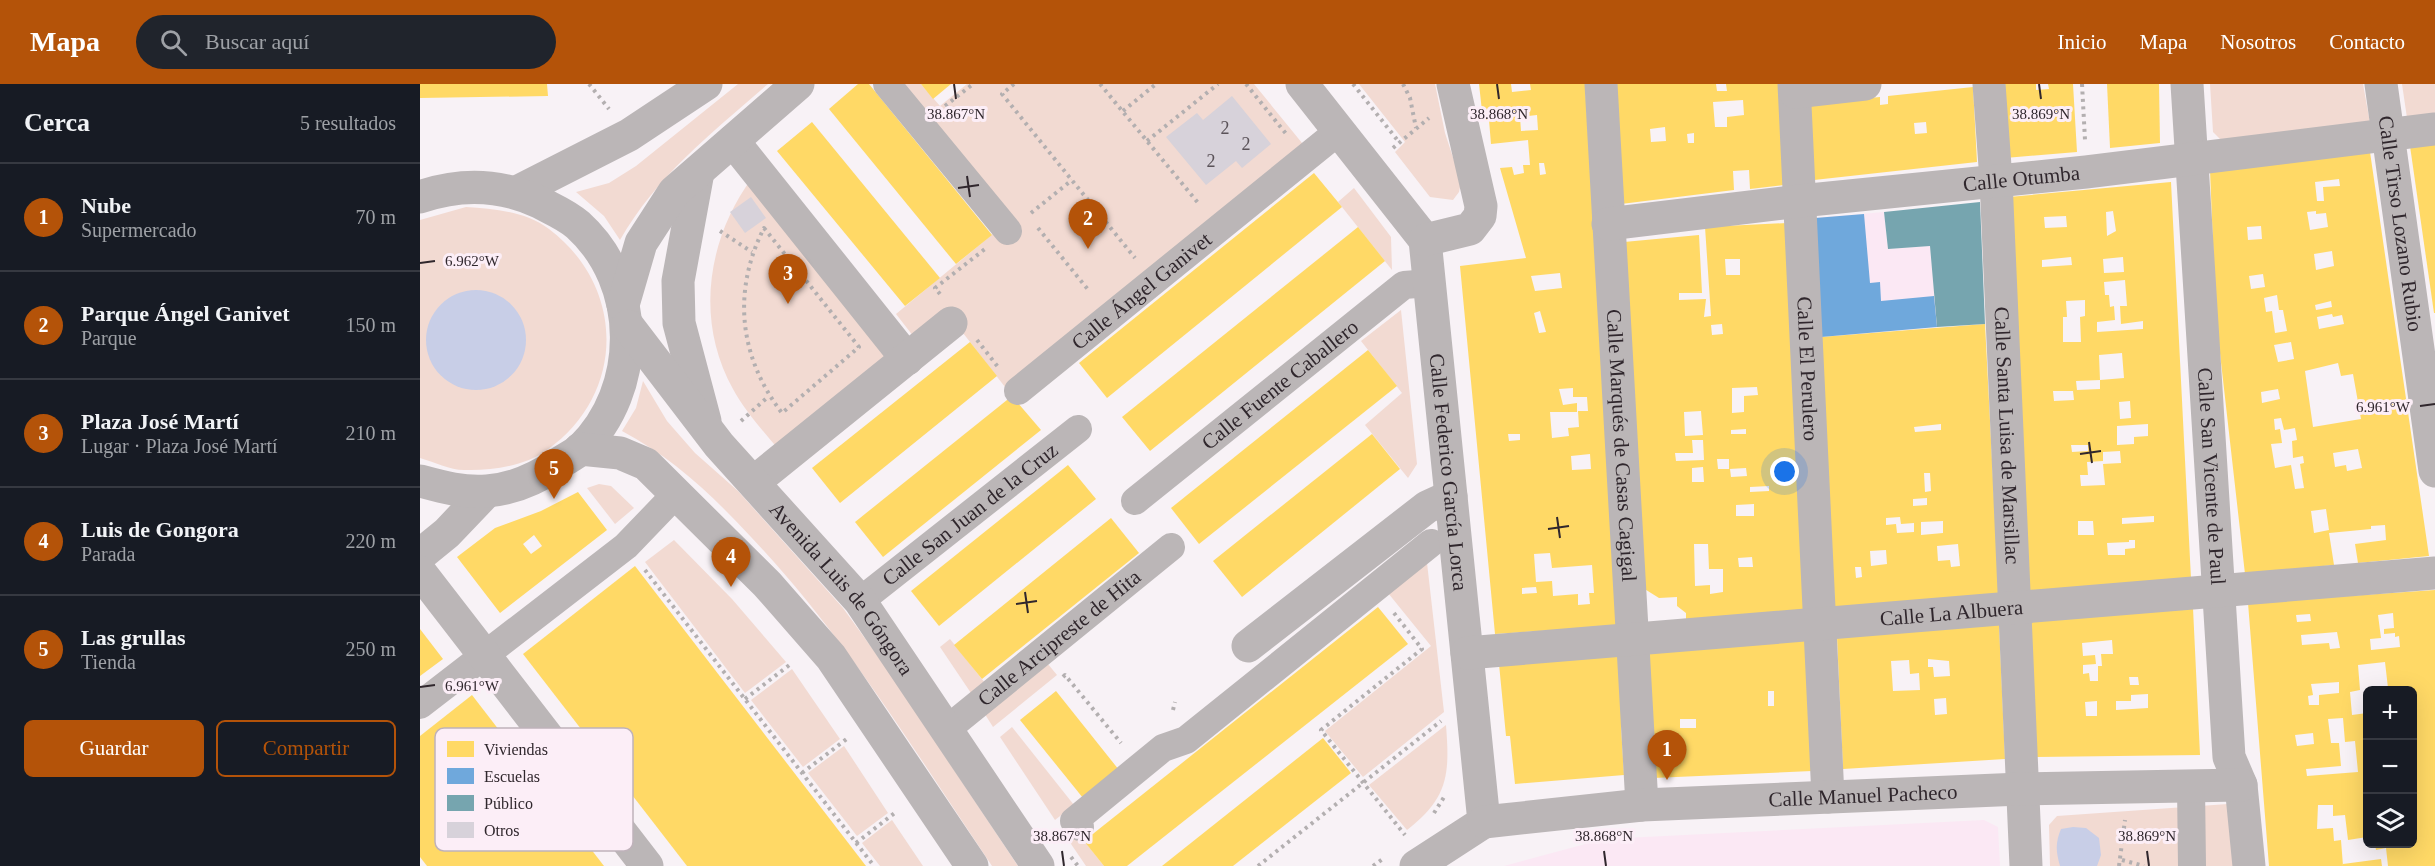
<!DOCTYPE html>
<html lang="es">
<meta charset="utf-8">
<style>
body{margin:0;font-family:Georgia,serif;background:#20242c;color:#f1f3f6}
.controls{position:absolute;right:18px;bottom:18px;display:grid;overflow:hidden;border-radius:9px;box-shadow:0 6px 24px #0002}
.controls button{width:54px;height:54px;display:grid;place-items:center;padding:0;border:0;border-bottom:2px solid #363941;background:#171b24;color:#f1f3f6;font:30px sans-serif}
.you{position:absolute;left:1365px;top:388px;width:21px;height:21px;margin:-15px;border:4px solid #fff;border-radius:50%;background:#1a73e8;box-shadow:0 0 0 9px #1a73e833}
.badge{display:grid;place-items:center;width:39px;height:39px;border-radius:50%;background:#b45309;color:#fff;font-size:20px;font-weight:700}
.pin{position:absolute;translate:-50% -50px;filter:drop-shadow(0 2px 3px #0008)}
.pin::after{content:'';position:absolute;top:32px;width:21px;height:18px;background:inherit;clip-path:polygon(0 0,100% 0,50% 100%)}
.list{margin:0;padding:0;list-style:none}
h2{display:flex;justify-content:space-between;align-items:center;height:78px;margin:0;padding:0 24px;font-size:26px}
h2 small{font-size:20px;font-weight:400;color:#9ea1a6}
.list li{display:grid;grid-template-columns:39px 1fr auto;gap:18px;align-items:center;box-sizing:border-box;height:108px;padding:0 24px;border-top:2px solid #363941}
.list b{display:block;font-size:22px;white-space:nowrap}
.list p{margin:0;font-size:20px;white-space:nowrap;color:#9ea1a6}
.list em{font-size:20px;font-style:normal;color:#9ea1a6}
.actions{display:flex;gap:12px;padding:18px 24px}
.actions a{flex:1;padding:14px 0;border:2px solid #b45309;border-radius:9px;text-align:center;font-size:21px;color:#b45309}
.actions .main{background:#b45309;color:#fff}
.icon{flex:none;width:33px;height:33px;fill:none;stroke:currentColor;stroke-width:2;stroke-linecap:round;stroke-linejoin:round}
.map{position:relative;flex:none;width:2015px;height:782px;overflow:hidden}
header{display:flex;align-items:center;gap:36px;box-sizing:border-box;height:84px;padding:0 30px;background:#b45309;color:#fff}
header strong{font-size:28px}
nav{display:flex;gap:33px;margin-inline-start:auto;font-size:21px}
.search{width:420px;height:54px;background:#20242c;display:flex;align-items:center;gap:15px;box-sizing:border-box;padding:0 21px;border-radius:33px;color:#9ea1a6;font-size:22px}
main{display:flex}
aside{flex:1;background:#171b24}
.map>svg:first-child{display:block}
.built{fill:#fbe8f4}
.green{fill:#f2dad2}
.water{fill:#c8cee7}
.homes{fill:#ffd966;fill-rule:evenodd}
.schools{fill:#6fa8dc}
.public{fill:#76a5af}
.building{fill:#d7d2da}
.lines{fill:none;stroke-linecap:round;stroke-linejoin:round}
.path{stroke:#b3afb0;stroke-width:4;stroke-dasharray:3 4.5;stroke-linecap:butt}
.pedestrian{stroke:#bbb6b7;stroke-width:28}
.minor{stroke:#bbb6b7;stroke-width:33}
.secondary{stroke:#bbb6b7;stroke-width:33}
.ticks{fill:none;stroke:#30272d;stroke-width:2}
.labels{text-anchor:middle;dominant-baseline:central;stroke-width:6;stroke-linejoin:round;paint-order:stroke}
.number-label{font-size:18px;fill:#5a5258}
.street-label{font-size:21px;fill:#30272d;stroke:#fceef7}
.key{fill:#fceef7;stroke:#bfb2ba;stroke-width:1.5}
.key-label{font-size:16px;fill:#30272d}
.ticks-label{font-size:15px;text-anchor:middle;fill:#30272d;stroke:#fceef7;stroke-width:6;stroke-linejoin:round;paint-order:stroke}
</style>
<header>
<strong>Mapa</strong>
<div class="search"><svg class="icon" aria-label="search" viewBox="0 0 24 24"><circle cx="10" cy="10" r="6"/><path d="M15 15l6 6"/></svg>Buscar aquí</div>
<nav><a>Inicio</a><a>Mapa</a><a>Nosotros</a><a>Contacto</a></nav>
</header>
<main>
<aside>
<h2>Cerca<small>5 resultados</small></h2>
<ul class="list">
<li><span class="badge">1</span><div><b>Nube</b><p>Supermercado</p></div><em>70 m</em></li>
<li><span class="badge">2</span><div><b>Parque Ángel Ganivet</b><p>Parque</p></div><em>150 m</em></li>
<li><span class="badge">3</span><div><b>Plaza José Martí</b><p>Lugar · Plaza José Martí</p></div><em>210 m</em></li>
<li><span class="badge">4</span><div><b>Luis de Gongora</b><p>Parada</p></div><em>220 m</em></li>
<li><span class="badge">5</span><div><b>Las grullas</b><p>Tienda</p></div><em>250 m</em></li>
</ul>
<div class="actions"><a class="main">Guardar</a><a>Compartir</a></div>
</aside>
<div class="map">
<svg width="2015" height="782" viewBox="0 0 2015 782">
<rect width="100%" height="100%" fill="#f8f2f6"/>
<g class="built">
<path d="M1464 128 1468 165 1510 162 1517 243 1401 253 1395 134Z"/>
<path d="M1564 736 1578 743 1580 782H1084L1184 755Z"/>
</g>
<g class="green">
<path d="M318 0H348C292 49 238 90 200 156L184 132 156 108 189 99 216 82Z"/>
<path d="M463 0H501L520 22 547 0H834L891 70 592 312 543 249 511 275 476 230 580 144Z"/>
<path d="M939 0H1015L1025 49 1041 98 1039 108 1033 116 1010 113 975 68 985 58Z"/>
<path d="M1790 0H1943L1950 39 1801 56 1793 48Z"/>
<path d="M1982 0H2015V31L1987 34Z"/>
<path d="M332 94 470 269 360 367C343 347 325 327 313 305 275 237 287 155 332 94Z"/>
<path d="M934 104 971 153 972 186 918 118Z"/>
<path d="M46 123C74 125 105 127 129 145 206 203 206 310 127 366 105 382 71 387 44 386 30 386 14 378 0 374V136Z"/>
<path d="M981 226 997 380 988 394 945 341 982 309 941 257Z"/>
<path d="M223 297 247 337 275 369 318 407 423 524 465 582 598 782H572C496 669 425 552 331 453 292 411 253 374 202 347L216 324Z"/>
<path d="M179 400 191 402 214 424 195 440 167 404Z"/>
<path d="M254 456 312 515 366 578 325 609 225 478Z"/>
<path d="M1006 470 1024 628 943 693 905 647 1011 562 964 504Z"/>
<path d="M530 555 569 604 555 615 520 563Z"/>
<path d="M623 574 637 591 573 643 561 624Z"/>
<path d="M372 585 420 655 383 683 331 616Z"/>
<path d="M1026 641C1030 691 1028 714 987 746L949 701Z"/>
<path d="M592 643 654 721 635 736 580 653Z"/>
<path d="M424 662 468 729 437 752 388 689Z"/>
<path d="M1808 720 1814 782H1630L1629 741 1637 732Z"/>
<path d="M472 736 503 782H460L442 759Z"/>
<path d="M658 749 684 782H666L649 757Z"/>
</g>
<g class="water">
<circle cx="56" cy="256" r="50"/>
<path d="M1653 743 1666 744 1679 754 1681 771 1677 782H1640C1636 768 1635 759 1641 745Z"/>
</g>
<g class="homes">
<path d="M0 0H127L128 12 0 14Z"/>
<path d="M438 0H449L572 151 536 180 409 25Z"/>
<path d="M501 0H531L513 15Z"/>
<path d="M1059 0H1091L1092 8 1111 6 1110 0H1165L1198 542 1075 550 1040 182 1106 174 1080 84 1092 83 1094 91 1104 89 1103 81H1110L1108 56 1071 60 1069 36H1063ZM1117 31 1118 46 1101 47 1100 33ZM1119 79H1124L1126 90 1120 91ZM1140 189 1142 204 1115 207 1111 192ZM1120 227 1126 248 1119 249 1114 229ZM1153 304V313H1167L1168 327H1158L1159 343 1148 344 1149 352 1132 354 1130 328H1157V319L1143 321 1139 305ZM1088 350H1100V356L1089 357ZM1170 370 1171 385 1152 386 1151 372ZM1130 469 1132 484 1172 481 1174 509H1169L1170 520 1158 521V510L1133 512 1132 497 1116 498 1114 470ZM1116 503 1117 509 1102 510V504Z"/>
<path d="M1195 0H1296L1297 7H1307L1306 0H1360L1364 101 1330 105 1329 86 1313 87 1314 106 1201 120ZM1323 16 1324 31 1307 33V43H1295L1293 18ZM1245 43 1246 57 1231 58 1230 45ZM1274 49V59H1268L1267 50Z"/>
<path d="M1579 0H1616V6L1629 5 1628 0H1653L1657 68 1585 74Z"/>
<path d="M1687 0H1739L1740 59 1690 64Z"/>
<path d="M1553 3 1557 78 1394 96 1388 20 1460 13V21L1468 20V12ZM1506 38 1507 49 1495 50 1494 39Z"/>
<path d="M392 38 520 194 485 222 357 67Z"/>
<path d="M2015 59V229H2014L1990 62Z"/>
<path d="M1950 68 2009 472 1938 479 1935 460 1966 456 1965 441 1951 442V445L1909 449 1914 481 1825 490 1796 234 1790 86ZM1919 95 1920 102 1903 103 1904 117H1897L1895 98ZM1896 127V130L1906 129 1908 143 1890 146 1887 128ZM1841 142 1842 155 1828 156 1827 143ZM1912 167 1914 182 1896 186 1894 170ZM1843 190 1845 203 1831 205 1829 192ZM1857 211 1859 226H1863L1867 247 1855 249 1852 227 1846 228 1844 214ZM1911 217 1912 223 1896 226 1895 221ZM1912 230 1913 233 1922 231 1924 240 1899 245 1897 233ZM1871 258 1874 275 1858 278 1854 261ZM1918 279 1921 292 1933 290 1941 335 1893 343 1885 287ZM1858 305 1860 315 1842 319 1841 308ZM1861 334 1864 346 1875 344 1877 356 1872 357 1873 374 1883 372 1884 379 1880 380 1884 404 1875 405 1871 381 1855 384 1851 360 1862 359 1860 345 1855 346 1854 335ZM1938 365 1942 384 1927 387 1926 381 1915 383 1913 369ZM1906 425 1909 446 1894 449 1891 427Z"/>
<path d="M894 89 922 123 687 314 659 279Z"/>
<path d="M1751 98 1771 495 1608 508 1589 113ZM1693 127 1696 147 1687 152 1686 128ZM1646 132 1647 143 1625 144 1624 133ZM1651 173 1652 181 1622 183V176ZM1703 173 1704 188 1684 189 1683 175ZM1705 196 1707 222H1700L1701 240 1723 237V245L1677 248V238L1695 236 1694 222 1690 223 1689 211H1685L1684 198ZM1665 216V232L1660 233 1661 258H1643V233H1647L1646 217ZM1702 269 1704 294 1680 296V305L1657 306 1656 297 1680 296 1679 271ZM1633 307H1653L1654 316 1634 317ZM1710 317 1711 334 1700 335 1699 318ZM1728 340V352L1714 353V360L1697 361V342ZM1651 361H1668V367L1652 368ZM1700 367 1701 379 1683 380 1685 401 1661 402 1660 391H1668L1667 378 1683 377V368ZM1734 432V438L1702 440V434ZM1658 437H1673L1674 451H1658ZM1709 456H1715V464L1705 465V471H1688L1687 459 1709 458Z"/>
<path d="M1367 139 1384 526 1266 536V529L1257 522V513L1239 514 1223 504 1204 158 1279 151 1282 209H1259V216L1286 215 1284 233 1291 232 1285 143ZM1305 175H1320V191H1306ZM1302 240 1303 250 1292 251 1291 241ZM1337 303 1338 311 1324 312V328L1312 329V304ZM1281 327 1283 351 1265 352 1264 328ZM1326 345V350H1311V346ZM1272 356H1283L1284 376 1256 377 1255 369H1273ZM1297 375H1309V385L1326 384 1327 392 1311 393 1310 385H1298ZM1283 383 1284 398H1272V384ZM1349 402V407L1330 408V403ZM1334 420V432H1316V421ZM1274 460H1288L1289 485H1303V508L1290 510V501L1275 502ZM1332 473 1333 483H1319L1318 474Z"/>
<path d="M938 143 965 177 730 367 702 333Z"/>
<path d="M1565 240 1579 511 1415 525 1401 253ZM1521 340V346L1495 348 1494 343ZM1504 389H1510L1511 407 1505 408ZM1507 414V421L1493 422V415ZM1480 433 1481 440 1494 439V448L1477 449 1476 440 1466 441V434ZM1523 437V449L1501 451V438ZM1538 460 1540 482 1531 483 1530 476 1518 477 1517 462ZM1466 466 1467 480 1451 482 1450 467ZM1435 483H1441L1442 493 1436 494Z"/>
<path d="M550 258 577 292 420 419 392 384Z"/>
<path d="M948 266 977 302 779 460 751 424Z"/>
<path d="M592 312 621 346 463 473 435 438Z"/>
<path d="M952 350 980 385 822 513 793 477Z"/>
<path d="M648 381 676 415 519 542 491 507Z"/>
<path d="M158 408 187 446 80 529 37 473 75 444 121 427ZM114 451 122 462 111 470 103 460Z"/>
<path d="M691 434 719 469 562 595 534 561Z"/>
<path d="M215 482 446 782H267L103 570Z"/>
<path d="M2015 506V782H1968L1966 764 1956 766 1955 760H1992V606H1957L1968 604 1965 578 1938 581 1940 606 1930 608 1932 631 1947 629V753L1928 756 1925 731 1913 732V721H1898L1897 745 1913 744 1914 757 1921 756 1923 782H1849L1828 519ZM1973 529 1974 544 1964 545V550L1975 549V553L1979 552 1980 563 1951 566 1950 555 1961 554 1958 531ZM1890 530 1891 537 1877 538 1876 531ZM1917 548 1920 564 1910 565 1909 559 1882 561 1881 551ZM1919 598V609L1899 611V621H1889L1888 612 1893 611 1891 600ZM1923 634 1925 658 1935 657 1938 688 1887 692 1886 685 1921 682 1919 659H1911L1908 635ZM1893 649 1894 660 1877 662 1875 651Z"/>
<path d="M958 523 988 560 707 782H684L664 757Z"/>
<path d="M1773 524 1780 671 1616 673 1608 538ZM1692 556 1693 570H1681L1682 582H1678V597H1670L1669 589 1663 590V581L1676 580 1675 571 1663 572 1662 559ZM1709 593H1718L1719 601H1710ZM1728 610V624L1696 626V617H1711V611ZM1677 617V632H1666L1665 618Z"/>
<path d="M1579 540 1585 675 1423 685 1417 553ZM1508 575 1529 577 1530 592 1514 593 1513 583H1508ZM1489 576 1490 590 1499 589 1500 606 1473 607 1471 577ZM1526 614 1527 630 1515 631 1514 615Z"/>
<path d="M0 545 23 575 0 592Z"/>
<path d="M1388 555 1392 687 1233 694 1228 567ZM1348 607H1354V622H1348ZM1260 635H1276V644H1260Z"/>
<path d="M1201 568 1205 641 1201 642 1204 691 1095 700 1090 652H1086L1079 580Z"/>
<path d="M636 607 699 686 663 714 600 636Z"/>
<path d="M52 611 184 782H7L0 773V652Z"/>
<path d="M903 654 931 689 813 782H742Z"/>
<path d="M1961 775 1962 782H1923V780Z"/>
</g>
<path class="schools" d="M1444 130 1450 199 1460 198 1461 217 1514 212 1517 243 1401 253 1395 134Z"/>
<path class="public" d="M1560 118 1565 240 1517 243 1510 162 1468 165 1464 128Z"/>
<g class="building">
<path d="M812 12 851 60 822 84 816 77 786 101 746 53 777 29 783 36Z"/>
<path d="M331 113 346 134 325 149 310 128Z"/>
</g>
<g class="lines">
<g class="path">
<path d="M169 0 189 25"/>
<path d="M594 0 582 10 715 174"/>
<path d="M680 0 779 120"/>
<path d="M826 0 867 51"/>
<path d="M933 0 979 58"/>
<path d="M983 0 990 14 996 44"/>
<path d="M1662 0 1665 56"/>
<path d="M525 22 553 0"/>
<path d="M703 27 736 0"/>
<path d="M727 57 798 0"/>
<path d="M973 64 1009 34"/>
<path d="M611 129 652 96"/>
<path d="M344 144 439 263 362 329C319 273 312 207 344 144Z"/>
<path d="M618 144 670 208"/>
<path d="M300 147 332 168"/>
<path d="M520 210 515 204 565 165"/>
<path d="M557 256 578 283"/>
<path d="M321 337 349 312"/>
<path d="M225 486 454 782"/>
<path d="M974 529 1002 565 901 646 985 751"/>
<path d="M643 593 645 591 701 659"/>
<path d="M325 615 372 579"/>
<path d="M753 626 755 618"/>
<path d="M382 689 428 654"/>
<path d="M1014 729 1026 710"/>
<path d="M436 759 476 728"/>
<path d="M651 773 658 782"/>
<path d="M1702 776 1724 782"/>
<path d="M838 782 1021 637"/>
<path d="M953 782 964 774"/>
<path d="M1699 782 1705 736"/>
</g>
<g class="pedestrian">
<path d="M467 0 588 147"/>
<path id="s1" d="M598 307 919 47"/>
<path id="s2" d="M715 417 984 201 1010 199"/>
<path id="s3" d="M440 517 658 345"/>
<path d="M0 621 206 462 256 410"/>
<path id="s4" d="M526 646 751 463"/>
<path d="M1771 702 1772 782"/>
<path d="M660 743 654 737 743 664 766 656 1011 459"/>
</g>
<g class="minor">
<path id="s5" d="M882 0 1005 156 1064 738 996 782"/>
<path id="s6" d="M1181 0 1222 721"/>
<path id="s7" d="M1374 0 1408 713"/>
<path id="s8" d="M1569 0 1576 96 1606 782"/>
<path id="s9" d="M1767 0 1809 673 1821 701 1829 782"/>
<path id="s10" d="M1961 0 2015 387"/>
<path d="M1375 8 1445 0"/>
<path d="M313 57 487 275"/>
<path id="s11" d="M1188 140 1380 117 1666 88 2015 45"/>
<path d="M1005 156 1050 145 1060 132 1061 122 1033 0"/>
<path d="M334 398 531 239"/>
<path d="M0 471 27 449 66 408"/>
<path d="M0 488 227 782"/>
<path d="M828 562 1007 423 1031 412"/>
<path id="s12" d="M1047 569 2015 489"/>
<path id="s13" d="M1064 738 1222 721 1601 705 1821 701"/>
</g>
<g class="secondary">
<path d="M278 88 258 197 259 239 285 337"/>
<path d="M97 108 209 51 286 0"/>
<path d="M0 113C40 99 80 100 119 118 132 125 147 131 158 141 222 199 222 306 161 365 154 371 145 375 138 380 116 395 94 405 67 407 44 409 22 403 0 397"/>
<path d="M203 221 221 159 254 108 378 0"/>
<path id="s14" d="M208 242 299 361 440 517 618 782"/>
<path d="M160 365 200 369 226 380 347 500 411 573 552 782"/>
</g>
</g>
<path class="ticks" d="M534 0 536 15M1077 0 1079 15M1619 0 1621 15M547 92 550 113M538 104 559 101M0 179 15 177M2000 322 2015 320M1669 358 1672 379M1660 370 1681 367M1137 433 1140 454M1128 445 1149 442M605 508 608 529M596 520 617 517M0 603 15 601M642 767 644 782M1184 767 1186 782M1727 767 1729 782"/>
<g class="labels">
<g class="number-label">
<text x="805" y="44">2</text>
<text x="826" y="60">2</text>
<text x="791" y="77">2</text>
</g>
<g class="street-label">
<text stroke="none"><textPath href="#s11" startOffset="416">Calle Otumba</textPath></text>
<text stroke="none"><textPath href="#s10" startOffset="141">Calle Tirso Lozano Rubio</textPath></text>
<text stroke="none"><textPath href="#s1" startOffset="159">Calle Ángel Ganivet</textPath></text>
<text stroke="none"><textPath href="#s7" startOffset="285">Calle El Perulero</textPath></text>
<text stroke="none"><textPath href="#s2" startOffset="186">Calle Fuente Caballero</textPath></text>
<text stroke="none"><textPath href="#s8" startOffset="352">Calle Santa Luisa de Marsillac</textPath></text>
<text stroke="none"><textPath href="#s6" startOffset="362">Calle Marqués de Casas Cagigal</textPath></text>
<text stroke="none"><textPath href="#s5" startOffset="432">Calle Federico García Lorca</textPath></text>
<text stroke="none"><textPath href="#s9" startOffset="393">Calle San Vicente de Paul</textPath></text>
<text stroke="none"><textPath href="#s3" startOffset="140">Calle San Juan de la Cruz</textPath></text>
<text stroke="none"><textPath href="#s14" startOffset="339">Avenida Luis de Góngora</textPath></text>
<text stroke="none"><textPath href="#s12" startOffset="486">Calle La Albuera</textPath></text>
<text stroke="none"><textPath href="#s4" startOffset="146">Calle Arcipreste de Hita</textPath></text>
<text stroke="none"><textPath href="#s13" startOffset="380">Calle Manuel Pacheco</textPath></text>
</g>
</g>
<rect x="15" y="644" width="198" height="123" rx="9" class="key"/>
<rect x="27" y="657" width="27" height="16" fill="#ffd966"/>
<rect x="27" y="684" width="27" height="16" fill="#6fa8dc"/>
<rect x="27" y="711" width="27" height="16" fill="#76a5af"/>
<rect x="27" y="738" width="27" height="16" fill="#d7d2da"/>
<g class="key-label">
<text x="64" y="671">Viviendas</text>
<text x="64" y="698">Escuelas</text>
<text x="64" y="725">Público</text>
<text x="64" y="752">Otros</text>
</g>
<g class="ticks-label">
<text x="536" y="35">38.867°N</text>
<text x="1079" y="35">38.868°N</text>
<text x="1621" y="35">38.869°N</text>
<text x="52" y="182">6.962°W</text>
<text x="1963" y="328">6.961°W</text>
<text x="52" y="607">6.961°W</text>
<text x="642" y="757">38.867°N</text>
<text x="1184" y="757">38.868°N</text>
<text x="1727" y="757">38.869°N</text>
</g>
</svg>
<div class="controls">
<button>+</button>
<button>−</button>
<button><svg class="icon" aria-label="layers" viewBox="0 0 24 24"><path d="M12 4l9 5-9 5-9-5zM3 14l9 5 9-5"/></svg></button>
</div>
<div class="you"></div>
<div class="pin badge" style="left:1247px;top:696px">1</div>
<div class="pin badge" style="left:668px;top:165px">2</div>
<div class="pin badge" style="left:368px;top:220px">3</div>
<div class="pin badge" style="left:311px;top:503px">4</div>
<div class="pin badge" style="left:134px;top:415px">5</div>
</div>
</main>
